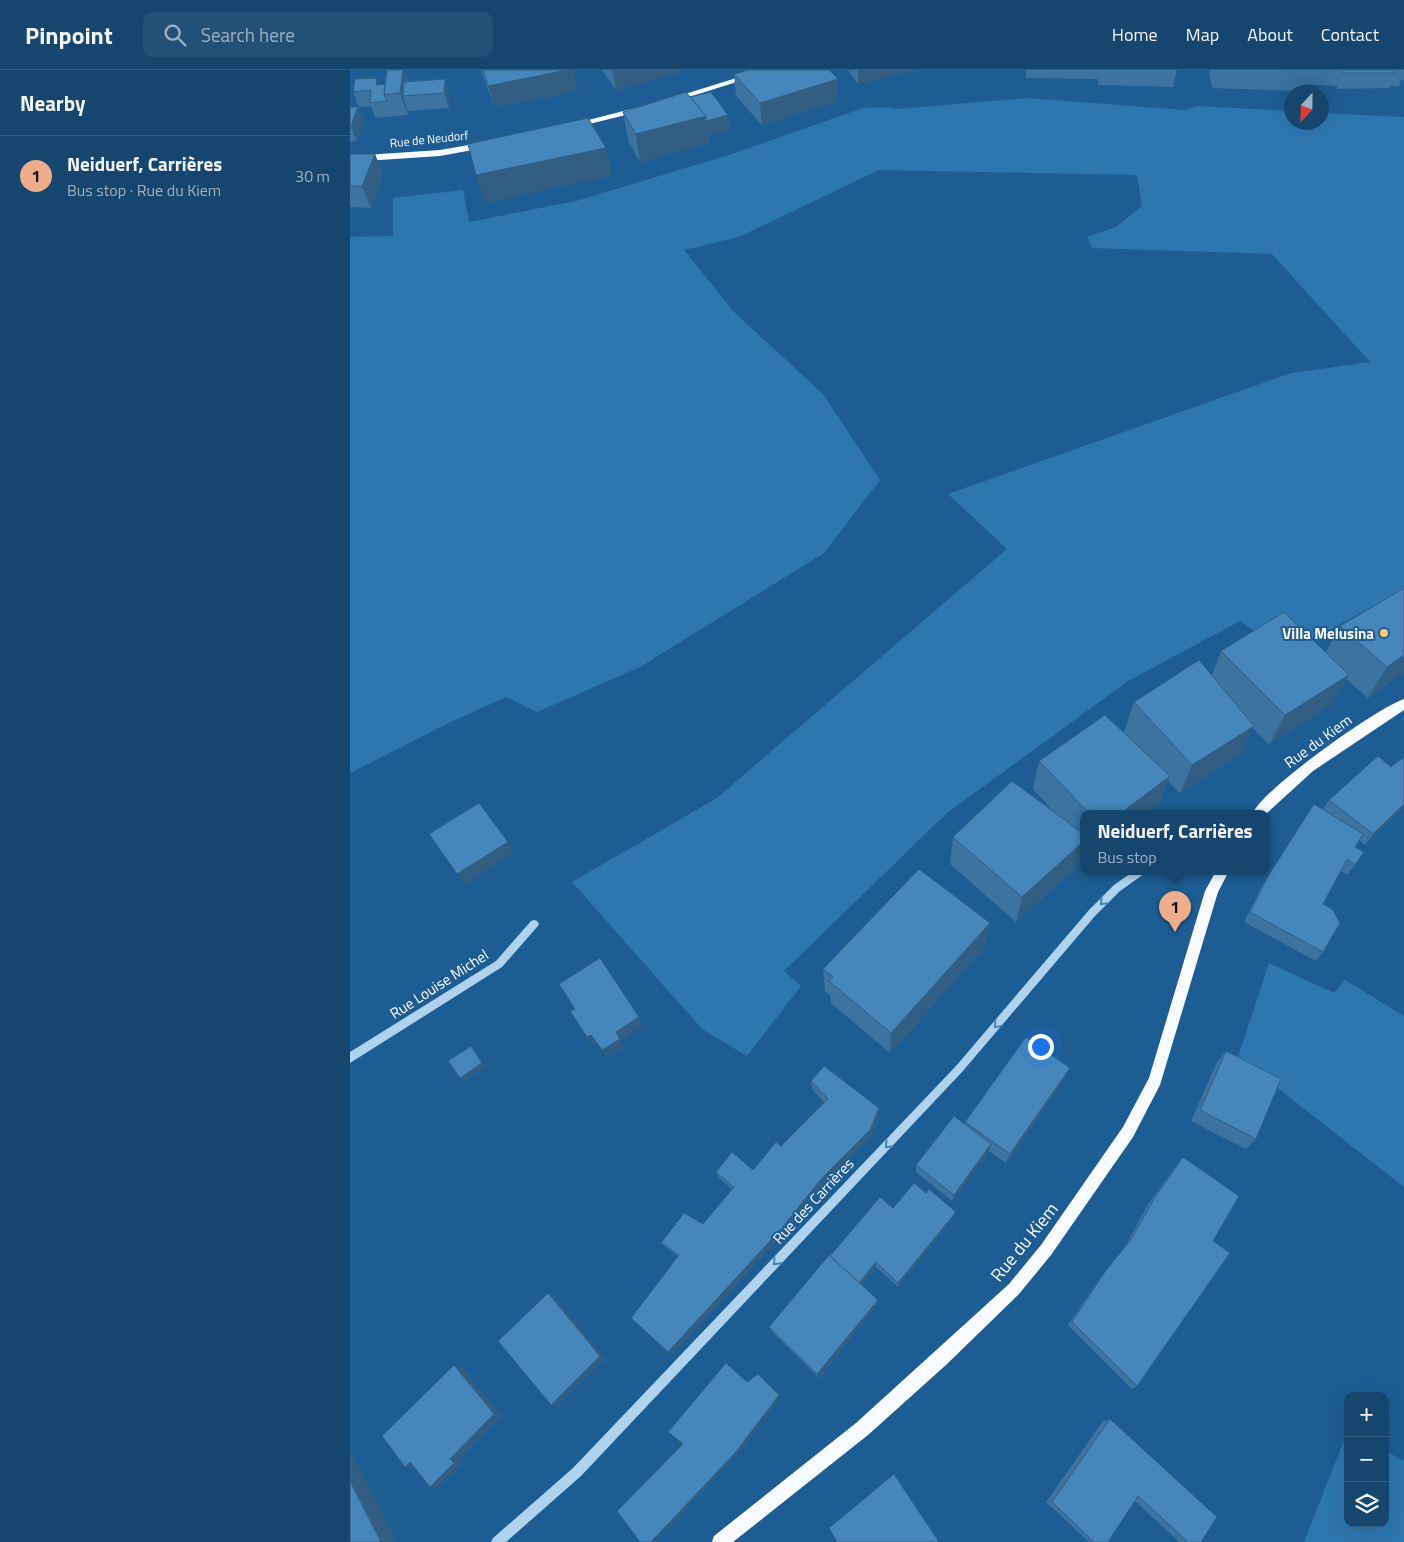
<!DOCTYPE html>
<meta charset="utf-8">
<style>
body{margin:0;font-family:"Titillium Web",sans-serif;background:#235076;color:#f1f3f6}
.controls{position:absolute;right:15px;bottom:15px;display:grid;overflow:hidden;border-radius:10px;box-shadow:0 5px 20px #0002}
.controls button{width:45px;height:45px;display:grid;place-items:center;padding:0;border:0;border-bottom:1px solid #355e81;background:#16466e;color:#f1f3f6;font:25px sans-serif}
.compass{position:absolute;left:934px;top:15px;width:45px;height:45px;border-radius:50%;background:#16466e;box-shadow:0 5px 20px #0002;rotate:202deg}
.you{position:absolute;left:690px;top:976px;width:18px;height:18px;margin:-12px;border:4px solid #fff;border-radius:50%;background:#1a73e8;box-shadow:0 0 0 8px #1a73e833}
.badge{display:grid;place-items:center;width:32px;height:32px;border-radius:50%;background:#eead8d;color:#111;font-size:16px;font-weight:700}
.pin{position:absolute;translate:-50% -41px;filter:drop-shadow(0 1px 2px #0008)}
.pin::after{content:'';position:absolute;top:26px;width:18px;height:15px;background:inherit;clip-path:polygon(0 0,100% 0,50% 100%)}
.popup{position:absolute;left:730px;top:740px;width:190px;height:65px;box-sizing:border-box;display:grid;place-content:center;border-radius:10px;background:#16466e;filter:drop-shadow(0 1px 4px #0005);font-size:16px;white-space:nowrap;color:#9eb1c2}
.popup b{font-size:19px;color:#f1f3f6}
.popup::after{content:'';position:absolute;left:50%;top:100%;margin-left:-10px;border:10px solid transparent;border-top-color:#16466e}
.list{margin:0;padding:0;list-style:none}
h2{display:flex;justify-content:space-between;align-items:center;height:65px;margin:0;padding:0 20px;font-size:21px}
h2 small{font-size:16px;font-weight:400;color:#9eb1c2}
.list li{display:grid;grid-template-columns:32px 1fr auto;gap:15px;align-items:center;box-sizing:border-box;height:80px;padding:0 20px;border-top:1px solid #355e81}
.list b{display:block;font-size:19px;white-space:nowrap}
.list p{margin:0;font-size:16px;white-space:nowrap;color:#9eb1c2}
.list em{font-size:16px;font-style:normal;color:#9eb1c2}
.icon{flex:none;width:28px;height:28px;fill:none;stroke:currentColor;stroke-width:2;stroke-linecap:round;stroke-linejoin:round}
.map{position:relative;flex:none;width:1054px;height:1472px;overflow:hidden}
header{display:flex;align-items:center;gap:30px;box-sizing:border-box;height:70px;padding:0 25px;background:#16466e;border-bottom:1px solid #355e81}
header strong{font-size:24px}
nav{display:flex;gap:28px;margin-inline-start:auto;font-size:18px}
.search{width:350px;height:45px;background:#235076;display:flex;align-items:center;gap:12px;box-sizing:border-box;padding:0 18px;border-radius:10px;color:#9eb1c2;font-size:19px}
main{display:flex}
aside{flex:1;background:#16466e}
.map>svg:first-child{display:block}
.green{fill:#2e76af}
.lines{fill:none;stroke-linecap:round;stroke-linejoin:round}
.minor{fill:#afd3ee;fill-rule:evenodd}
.major{fill:#f7fbff;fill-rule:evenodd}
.wall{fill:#3c73a0}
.shaded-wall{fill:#315e82}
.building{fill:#4686ba;stroke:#315e82}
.oneway{stroke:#4980ae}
.poi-dot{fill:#fdc56e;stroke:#1d5d93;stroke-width:2}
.labels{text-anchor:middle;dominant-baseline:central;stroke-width:4;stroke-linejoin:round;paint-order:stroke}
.far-street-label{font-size:12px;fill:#fff;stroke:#1d5d93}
.poi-label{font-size:15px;font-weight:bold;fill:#fff;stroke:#1d5d93;text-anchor:end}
.street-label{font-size:15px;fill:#fff;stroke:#1d5d93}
.near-street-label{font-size:18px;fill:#fff;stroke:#1d5d93}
</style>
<header>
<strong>Pinpoint</strong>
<div class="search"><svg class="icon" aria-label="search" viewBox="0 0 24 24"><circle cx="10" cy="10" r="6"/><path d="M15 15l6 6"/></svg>Search here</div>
<nav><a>Home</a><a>Map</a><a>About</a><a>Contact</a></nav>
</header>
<main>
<aside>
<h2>Nearby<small></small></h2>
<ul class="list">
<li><span class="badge">1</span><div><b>Neiduerf, Carrières</b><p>Bus stop · Rue du Kiem</p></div><em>30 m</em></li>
</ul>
</aside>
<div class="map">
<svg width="1054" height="1472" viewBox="0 0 1054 1472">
<rect width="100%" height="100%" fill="#1d5d93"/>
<g class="green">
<path d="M678 28 835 40 847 36 941 41 942 52H972V43L1054 47V519L936 584 890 551 778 611 597 743 434 901 451 916 397 986 352 959 222 812 367 728 657 479 598 424 941 303 1020 292 922 184 742 178 737 167 766 157 792 136 787 105 529 100 389 167 334 180 385 243 473 324 530 410 474 483 290 597 187 642 156 627 99 653 0 703V167L43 166V128L113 120 119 152 226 131 379 85 513 38 536 37 548 39Z"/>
<path d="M919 893 984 923 995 910 1054 946V1117L888 987Z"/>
<path d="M998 1360V1453H1035V1380L1054 1392V1472H954Z"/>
</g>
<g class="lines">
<g class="minor">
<path d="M784 801H796L794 804 770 821 745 846 612 1002 231 1406 156 1472H141L143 1468 223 1398 606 996 739 840 764 815Z"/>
<path d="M184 850 187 851 189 854 187 857 152 897 0 993V982L146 891 181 851Z"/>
</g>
<g class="major">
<path d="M412 0H425L326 31 319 29Z"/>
<path d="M289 37H292V41L223 58 219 55Z"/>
<path d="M136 72 140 75 139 77 90 86 0 92V86L90 80Z"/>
<path d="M1054 629V640L963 701 916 744 903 743C913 719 1027 638 1054 629Z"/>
<path d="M866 801H879L868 822 810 1015 783 1067 701 1185 669 1224 596 1295 518 1365 383 1472H362L364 1466 506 1353 659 1214 691 1175 773 1057 799 1008 855 821Z"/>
</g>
</g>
<g class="wall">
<path d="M37 0H54L58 11 95 9 99 24V38L58 41V45L25 48 21 36 9 37 3 22 27 8 29 15 35 14Z"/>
<path d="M131 0H223L228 21 145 37 134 9Z"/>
<path d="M252 0H330V3L266 20Z"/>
<path d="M498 0H569L508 14Z"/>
<path d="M676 0H827L823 17 748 15V9L676 8Z"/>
<path d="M859 0H1054V10H1051L1049 16H1040L1039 18 987 19V16L954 14 952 21 862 18Z"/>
<path d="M384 4 488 31 412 55 386 26Z"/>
<path d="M340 27 378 45 380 60 358 66 359 73 290 92 278 70 273 42Z"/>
<path d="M0 37 14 52 7 71 0 72Z"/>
<path d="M0 84H25L33 106 21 138 0 137Z"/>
<path d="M990 556 1054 602 1018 628 996 609 981 635 919 675 903 658 890 685 830 723 818 711 809 734 797 743H734V780L729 794 666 852 600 794 603 767 703 741 683 719 689 691 774 662 784 632 862 605 871 581 976 582Z"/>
<path d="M1054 687V737L1015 775 1009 770 1005 777V795L997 805 990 801 973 834V882L966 891 894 852 912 816 964 734 973 739 979 730 1041 697Z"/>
<path d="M640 853 635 877 540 983 481 933V926L475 921 473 899Z"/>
<path d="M876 981 906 1069 896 1079 841 1051 867 992Z"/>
<path d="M715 1009 656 1093 639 1081 602 1131 566 1102V1095L615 1054V1052Z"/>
<path d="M461 1011 529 1045 520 1067 472 1115 434 1163 322 1285 328 1186 316 1178 311 1173 353 1154 383 1120 369 1108 366 1102 403 1100 431 1076 474 1032 462 1019Z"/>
<path d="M833 1087 863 1171 787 1316 782 1319 718 1255 750 1208 777 1173 798 1134 828 1093Z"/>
<path d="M576 1123 606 1142 604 1147 548 1217 526 1197 511 1215 528 1230 527 1235 469 1308 422 1262 419 1257 480 1186 543 1138Z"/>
<path d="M760 1349 851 1472H829L785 1431 758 1472H739L696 1432 753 1351Z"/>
</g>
<g class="shaded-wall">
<path d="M53 0H54L60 19 53 26 58 41V45L50 23Z"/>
<path d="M217 0H223L228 21 145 37 138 16Z"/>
<path d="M262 0H330V3L266 20Z"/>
<path d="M508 0H569L508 14Z"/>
<path d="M27 8 32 23 26 15Z"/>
<path d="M95 9 99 24V38L94 23Z"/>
<path d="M488 9V31L412 55 410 33Z"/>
<path d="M8 37 14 52 7 71 1 56Z"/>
<path d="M378 45 380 60 358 66 359 73 290 92 286 64 356 46Z"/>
<path d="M256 78 262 106 135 133 126 105Z"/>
<path d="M25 84 33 106 21 138 12 116Z"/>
<path d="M1054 585V602L1018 628 1037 597Z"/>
<path d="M999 605 981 635 919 675 935 645Z"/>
<path d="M904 656 890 685 830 723 842 695Z"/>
<path d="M820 706 809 734 797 743H771Z"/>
<path d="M1054 734V737L1015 775 1023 764Z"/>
<path d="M734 771V780L729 794 666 852 672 827Z"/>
<path d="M158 772 164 783 114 815 107 804Z"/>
<path d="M640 853 635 877 540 983 541 963Z"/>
<path d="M289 947 293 956 271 971 274 977 257 989 252 980 266 962Z"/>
<path d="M241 965 246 973 242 976 237 967Z"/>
<path d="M121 976 136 997 114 1012 110 1008Z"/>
<path d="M720 998 715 1009 656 1093 660 1084Z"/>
<path d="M529 1038V1045L520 1067 472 1115 434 1163 322 1285 318 1282 471 1109Z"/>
<path d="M641 1074 639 1081 602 1131 604 1125Z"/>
<path d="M606 1142 604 1147 548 1217V1213Z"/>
<path d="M526 1192V1197L509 1218V1213Z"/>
<path d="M198 1223 204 1227 256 1289 207 1337 201 1335Z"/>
<path d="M528 1230 527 1235 469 1308 467 1304Z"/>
<path d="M104 1295 113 1298 152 1346 109 1390 113 1394 89 1417H80L100 1389Z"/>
<path d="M429 1325 431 1327 388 1384 305 1472H301Z"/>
<path d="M0 1380 46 1469 42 1472H28L0 1411Z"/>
<path d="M60 1392 65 1398 55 1397Z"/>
</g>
<g class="building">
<path d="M37 0H53L50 23 34 25Z"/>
<path d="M133 0H217L138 16Z"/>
<path d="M398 0H479L488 9 410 33 384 4Z"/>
<path d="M992 0H1044L1045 3H992Z"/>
<path d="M27 8 26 15 35 14 34 25 37 31 20 33 21 20 3 22 5 9Z"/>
<path d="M95 9 94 23 53 26 54 12Z"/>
<path d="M336 22 356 46 286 64 273 42Z"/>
<path d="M361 22 378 45 356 51V46L340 27Z"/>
<path d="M0 37H8L1 56H0Z"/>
<path d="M238 48 256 78 126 105 118 74Z"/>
<path d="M0 84H25L12 116H0Z"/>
<path d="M1054 518V585L1037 597 990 556Z"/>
<path d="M934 542 999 605 935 645 871 581Z"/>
<path d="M849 590 904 656 842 695 784 632Z"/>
<path d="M755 645 820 706 771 743H739L689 691Z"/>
<path d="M1028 686 1041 697 1054 687V734L1023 764 979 730Z"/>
<path d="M662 711 734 764V771L672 827 603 767Z"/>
<path d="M129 733 158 772 107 804 79 764Z"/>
<path d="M964 734 1013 764 1005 777 1014 782 1005 795 997 789 973 834 983 840 990 853 973 882 900 842 918 806Z"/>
<path d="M569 799 640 853 541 963 479 911 483 907 473 899Z"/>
<path d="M250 888 289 947 266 962 270 969 252 980 241 965 237 967 220 941 225 939 209 914Z"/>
<path d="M676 967 720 998 660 1084 615 1052Z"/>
<path d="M121 976 132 993 110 1008 98 991Z"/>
<path d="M876 981 931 1009 906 1069 850 1040Z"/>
<path d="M474 996 529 1038 520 1060 471 1109 432 1158 318 1282 281 1248 329 1185 311 1173 334 1143 353 1154 384 1117 366 1102 382 1082 403 1100 426 1072 431 1076 478 1029 461 1011Z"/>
<path d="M604 1046 641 1074 604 1125 566 1095Z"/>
<path d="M833 1087 889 1126 863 1171 880 1183 787 1316 722 1252 754 1203 782 1168 804 1129Z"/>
<path d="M564 1113 576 1123 579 1119 606 1142 548 1213 526 1192 509 1213 480 1186 530 1127 543 1138Z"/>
<path d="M479 1185 528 1230 467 1304 419 1257Z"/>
<path d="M198 1223 250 1286 201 1335 148 1271Z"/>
<path d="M376 1293 397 1312 408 1304 429 1325 385 1383 301 1472H290L267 1441 333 1374 318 1362Z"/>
<path d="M104 1295 144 1344 100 1389 104 1393 80 1417 60 1392 55 1397 32 1366Z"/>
<path d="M760 1349 867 1447 851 1472H838L788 1426 758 1472H744L702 1432Z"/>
<path d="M544 1404 589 1472H487L479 1458Z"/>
<path d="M0 1411 30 1470 28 1472H0Z"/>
</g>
<defs><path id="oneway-chevron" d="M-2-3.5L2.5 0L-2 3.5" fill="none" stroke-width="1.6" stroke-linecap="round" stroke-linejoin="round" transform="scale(1.25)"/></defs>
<g class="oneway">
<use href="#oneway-chevron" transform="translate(753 832) rotate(134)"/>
<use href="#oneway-chevron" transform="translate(647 955) rotate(130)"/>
<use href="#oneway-chevron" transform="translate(538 1075) rotate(133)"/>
<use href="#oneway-chevron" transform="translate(426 1192) rotate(133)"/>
</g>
<circle class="poi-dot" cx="1034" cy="563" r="5"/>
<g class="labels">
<g class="far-street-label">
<text transform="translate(79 69) rotate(-6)">Rue de Neudorf</text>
</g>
<g class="poi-label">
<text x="1024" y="563">Villa Melusina</text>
</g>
<g class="street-label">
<text transform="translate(968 671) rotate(-36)">Rue du Kiem</text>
<text transform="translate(89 914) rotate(-33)">Rue Louise Michel</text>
<text transform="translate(463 1131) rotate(-47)">Rue des Carrières</text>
</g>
<g class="near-street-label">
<text transform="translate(674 1172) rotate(-51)">Rue du Kiem</text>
</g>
</g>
</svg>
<div class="controls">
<button>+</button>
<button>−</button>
<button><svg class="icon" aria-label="layers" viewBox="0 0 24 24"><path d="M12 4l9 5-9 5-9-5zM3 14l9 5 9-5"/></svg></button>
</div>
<svg class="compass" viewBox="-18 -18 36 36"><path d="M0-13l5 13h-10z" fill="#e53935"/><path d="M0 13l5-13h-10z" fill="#9eb1c2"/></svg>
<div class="you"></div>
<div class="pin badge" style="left:825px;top:862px">1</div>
<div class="popup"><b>Neiduerf, Carrières</b>Bus stop</div>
</div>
</main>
